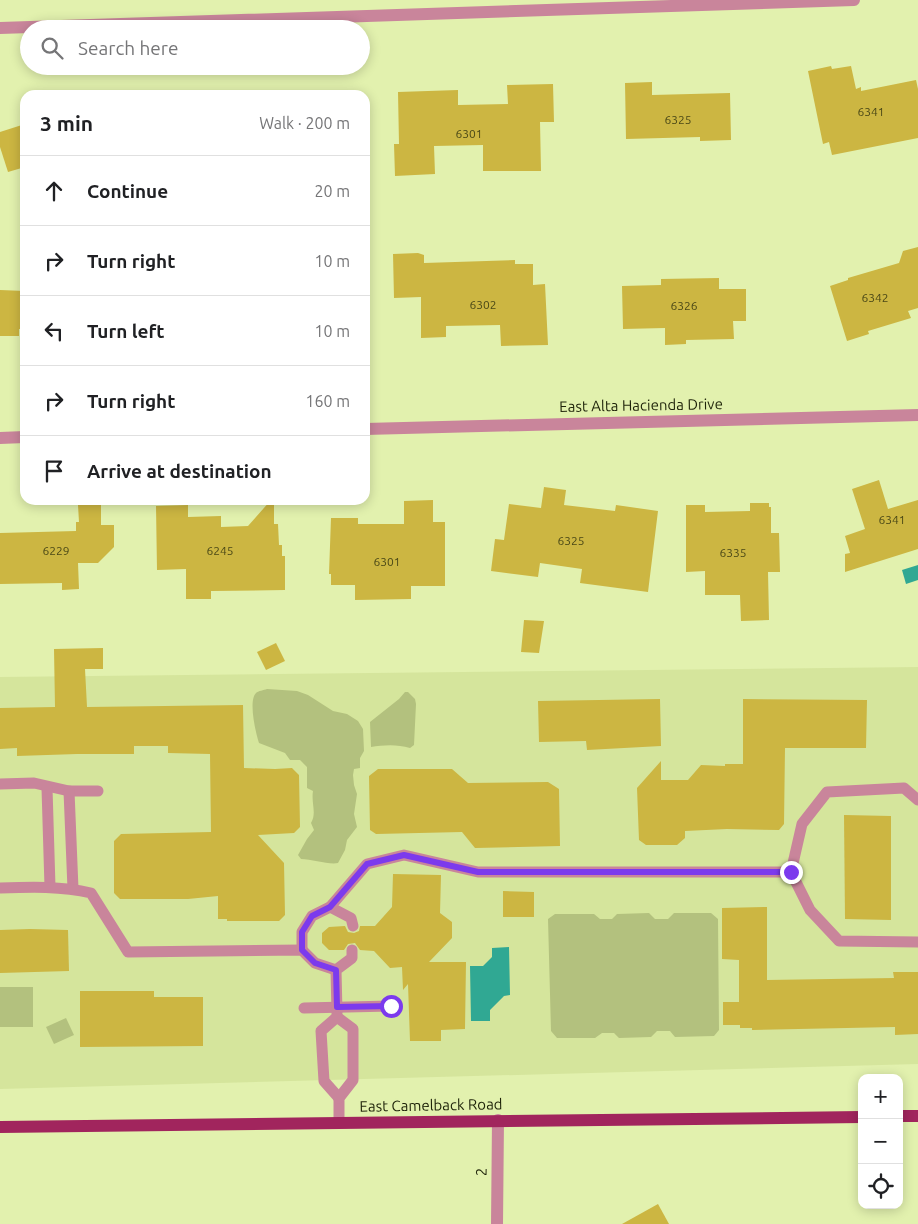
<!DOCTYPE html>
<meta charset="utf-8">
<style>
body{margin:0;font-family:Ubuntu,sans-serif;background:#f2f2f2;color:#202124}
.controls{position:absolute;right:15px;bottom:15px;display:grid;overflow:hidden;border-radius:10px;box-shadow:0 2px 12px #0003}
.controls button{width:45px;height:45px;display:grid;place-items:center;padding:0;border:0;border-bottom:1px solid #e0e0e0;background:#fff;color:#202124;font:25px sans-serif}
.stop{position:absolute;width:15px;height:15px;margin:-11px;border:4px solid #7c3aed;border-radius:50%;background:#fff}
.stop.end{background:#7c3aed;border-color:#fff;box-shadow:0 1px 5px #0008}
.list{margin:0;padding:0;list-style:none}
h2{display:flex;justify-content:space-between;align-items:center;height:65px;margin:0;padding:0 20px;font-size:21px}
h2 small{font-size:16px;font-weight:400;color:#757577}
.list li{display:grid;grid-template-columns:32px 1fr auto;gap:15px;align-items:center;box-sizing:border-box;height:70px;padding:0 20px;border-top:1px solid #e0e0e0}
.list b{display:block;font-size:19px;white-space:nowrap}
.list em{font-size:16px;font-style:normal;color:#757577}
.icon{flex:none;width:28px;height:28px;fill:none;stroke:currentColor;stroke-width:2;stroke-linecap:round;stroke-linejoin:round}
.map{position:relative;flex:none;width:918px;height:1224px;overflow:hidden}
.search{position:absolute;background:#fff;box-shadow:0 2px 12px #0003;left:20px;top:20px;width:350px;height:55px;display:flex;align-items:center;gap:12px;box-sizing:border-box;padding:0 18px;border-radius:28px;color:#757577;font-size:19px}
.panel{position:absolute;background:#fff;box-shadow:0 2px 12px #0003;left:20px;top:90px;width:350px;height:415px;border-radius:15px}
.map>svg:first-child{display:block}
.built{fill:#d5e59c}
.green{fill:#b3c17e}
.water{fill:#30a893}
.building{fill:#ccb642}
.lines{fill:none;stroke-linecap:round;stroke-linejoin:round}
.lane{stroke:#c9859b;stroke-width:11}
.street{stroke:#c9859b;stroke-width:12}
.primary{stroke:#a1255d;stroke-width:12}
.route{stroke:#7c3aed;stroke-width:6}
.labels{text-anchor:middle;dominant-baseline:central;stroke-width:4;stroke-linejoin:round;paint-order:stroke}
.number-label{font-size:12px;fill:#4a4817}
.street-label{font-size:15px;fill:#1e2309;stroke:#e2f1ae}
</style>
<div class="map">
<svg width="918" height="1224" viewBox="0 0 918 1224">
<rect width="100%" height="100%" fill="#e2f1ae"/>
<path class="built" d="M918 667V1064L0 1089V677Z"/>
<g class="green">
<path d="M267 689 297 691 308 695 333 711 347 714 358 721 363 729 364 751 360 758V768L354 769 353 775 354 785 357 794 354 814 357 827 347 840 345 850 338 863C329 865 312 859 301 859L298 855 307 839 314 830 311 823C317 813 311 803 313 791L307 788V767L300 760H290L285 753 259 743C256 734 248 701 256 693 258 691 264 690 267 689Z"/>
<path d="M405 692H408L415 699 416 704 414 745 410 748C397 744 383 745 371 747L370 722 399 699Z"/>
<path d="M649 913 655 919H668L674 913H711L718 919 719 1030 714 1036 675 1037 670 1031H657L651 1037 619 1038 614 1033H602L595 1038H557L551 1031 548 919 555 914H594L600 919H612L617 914Z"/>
<rect x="0" y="987" width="33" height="40"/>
<path d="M66 1018 74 1035 54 1044 46 1027Z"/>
</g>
<g class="water">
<path d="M918 565V580L906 584 902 570Z"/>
<path d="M509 947 510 995 504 996 490 1010V1021H471L470 966H483L492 957V948Z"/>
</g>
<g class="building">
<path d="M831 66 832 69 851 66 856 89 861 87V91L916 80 918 89V138L832 155 829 142 823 144 808 71Z"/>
<path d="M652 82V95L730 93 731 140 700 141V137L626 139 625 83Z"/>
<path d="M553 84 554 122H540L541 171H483V145L434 146 435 174 395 176 394 144H399L398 92 458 90V105L508 104 507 85Z"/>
<path d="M25 124V167L8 172 0 147V132Z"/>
<path d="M918 247V308L908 311 911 318 868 331 869 334 847 341 830 286 848 280V278L899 263 903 251Z"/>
<path d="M418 253 424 255V263L515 260V264H533V285L545 284 548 345 501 346 500 325 446 326V337L421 338V297L394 298 393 254Z"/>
<path d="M719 278V289H746V321H733L734 339 686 340V344L665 345V328L623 329 622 286 661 285V279Z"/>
<path d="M0 290 25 291V329H19V336H0Z"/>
<path d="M879 480 888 509 918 500V549L845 572V554L850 553 845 536 865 529 852 489Z"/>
<path d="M544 487 566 490 564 505 615 511 616 505 658 511 648 592 580 583 582 569 540 563 538 577 491 571 495 539 504 540 509 504 541 508Z"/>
<path d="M271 500H274V524H278L279 545H282V556H285V590L211 591V599H186V569L157 570 156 506 188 505V517L221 516V527L248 526Z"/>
<path d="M433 500V522H445V586H411V599L355 600V585H331V574H329L331 518H358V524H404V501Z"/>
<path d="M750 503H769V507H771V533H779L780 572H768L769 620 741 621 740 595H705V571L686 572V505H705V512L750 511Z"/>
<path d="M78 505H101V525H114V547L98 563H78L79 589 62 590V583L0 584V533L76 531V522H79Z"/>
<path d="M524 620 544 621 539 653 521 652Z"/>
<path d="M276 643 285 661 266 670 257 652Z"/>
<path d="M103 648V669H85L87 707 243 705 244 768 275 769 292 768 299 775 300 827 294 833 258 835 284 863 285 915 279 921H227V919H218V896L188 899H120L114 893V841L121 834 211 832 210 754 168 753V746H134V754H77L17 756V748L0 749V708L55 707 54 649Z"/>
<path d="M660 699 661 746 587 750 586 741 539 742 538 701Z"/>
<path d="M743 699 867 700 866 748H785L784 824 779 830 727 829 685 831V838L677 845H646L639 840 637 788 661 761V780H688L701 765 725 766V764H743Z"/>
<path d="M378 769H452L468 783 548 782 559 789 560 846 475 848 462 832 376 834 370 830 369 776Z"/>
<path d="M844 815 891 816V920L845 919Z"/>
<path d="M393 874 441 875 440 913 452 922V938L429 962H466L465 1029 441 1030V1041H410L408 984 403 990 402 967 390 968 374 951 360 950 355 943 348 944 344 950H329L322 943V933L329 927 345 926 348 932 354 933 359 931 360 926H375L392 907Z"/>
<path d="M503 891 534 892V917H503Z"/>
<path d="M767 907V980L894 978 893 972H918V1034L895 1035V1027L752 1030V1028H740V1025H723V1002H739V960L722 959V908Z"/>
<path d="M30 929 68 930 69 971 0 973V930Z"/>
<path d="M80 991H154V997H203V1046L80 1047Z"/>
<path d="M658 1204 669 1224H622Z"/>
</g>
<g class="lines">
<g class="lane">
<path d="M0 784 34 783 69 791H98"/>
<path d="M47 788 50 887"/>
<path d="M69 791 73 889"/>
<path d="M918 800 904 788 827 792 802 824 791 872 810 910 839 941 918 942"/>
<path d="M0 888C31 887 61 886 91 893L128 952 302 950 315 963 336 970"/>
<path d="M330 907 351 918 353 926"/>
<path d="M302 950V932L312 916 330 907 367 864 404 855 478 872H791"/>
<path d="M304 1008 391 1006"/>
<path d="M337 1013 336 970 352 958V950"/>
<path d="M337 1017 353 1029V1080L339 1098V1123"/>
<path d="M337 1017 321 1031 324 1081 339 1098"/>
</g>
<g class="street">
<path d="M0 28 854 0"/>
<path d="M365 429 918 415"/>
<path d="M0 438 25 437"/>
<path d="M497 1224 498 1120"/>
</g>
<g class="primary">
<path d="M899 1116H918"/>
<path d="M0 1127 862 1117"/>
</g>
</g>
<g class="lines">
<path class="route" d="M391 1006 337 1007 336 970 315 963 302 950V932L312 916 330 907 367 864 404 855 478 872H791"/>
</g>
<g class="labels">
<g class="number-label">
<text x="871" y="111">6341</text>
<text x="678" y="119">6325</text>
<text x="469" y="133">6301</text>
<text x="875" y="297">6342</text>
<text x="483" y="304">6302</text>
<text x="684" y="305">6326</text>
<text x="892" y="519">6341</text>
<text x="571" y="540">6325</text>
<text x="56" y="550">6229</text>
<text x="220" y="550">6245</text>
<text x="733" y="552">6335</text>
<text x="387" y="561">6301</text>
</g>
<g class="street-label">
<text transform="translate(641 405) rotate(-1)">East Alta Hacienda Drive</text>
<text transform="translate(431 1105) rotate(-1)">East Camelback Road</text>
<text transform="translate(481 1172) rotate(-89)">2</text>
</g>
</g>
</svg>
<div class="controls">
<button>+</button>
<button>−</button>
<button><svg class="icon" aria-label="locate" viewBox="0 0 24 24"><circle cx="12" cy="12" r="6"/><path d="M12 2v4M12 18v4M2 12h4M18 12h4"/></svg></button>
</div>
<div class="stop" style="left:391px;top:1006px"></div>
<div class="stop end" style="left:791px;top:872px"></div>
<div class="search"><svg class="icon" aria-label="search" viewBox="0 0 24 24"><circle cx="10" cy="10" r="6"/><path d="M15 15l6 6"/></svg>Search here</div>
<section class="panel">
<h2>3 min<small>Walk · 200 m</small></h2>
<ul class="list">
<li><svg class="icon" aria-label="ahead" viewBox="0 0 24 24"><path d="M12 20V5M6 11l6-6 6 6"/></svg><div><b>Continue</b></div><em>20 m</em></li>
<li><svg class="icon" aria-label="right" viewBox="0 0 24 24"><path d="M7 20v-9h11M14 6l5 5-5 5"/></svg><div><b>Turn right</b></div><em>10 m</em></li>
<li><svg class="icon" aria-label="left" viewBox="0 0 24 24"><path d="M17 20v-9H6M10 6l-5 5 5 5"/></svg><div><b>Turn left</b></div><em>10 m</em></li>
<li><svg class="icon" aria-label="right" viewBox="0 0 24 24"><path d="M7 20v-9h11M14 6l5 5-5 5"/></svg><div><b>Turn right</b></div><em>160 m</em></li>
<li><svg class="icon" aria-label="arrive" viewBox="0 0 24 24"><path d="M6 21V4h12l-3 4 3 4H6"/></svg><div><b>Arrive at destination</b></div></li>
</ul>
</section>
</div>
